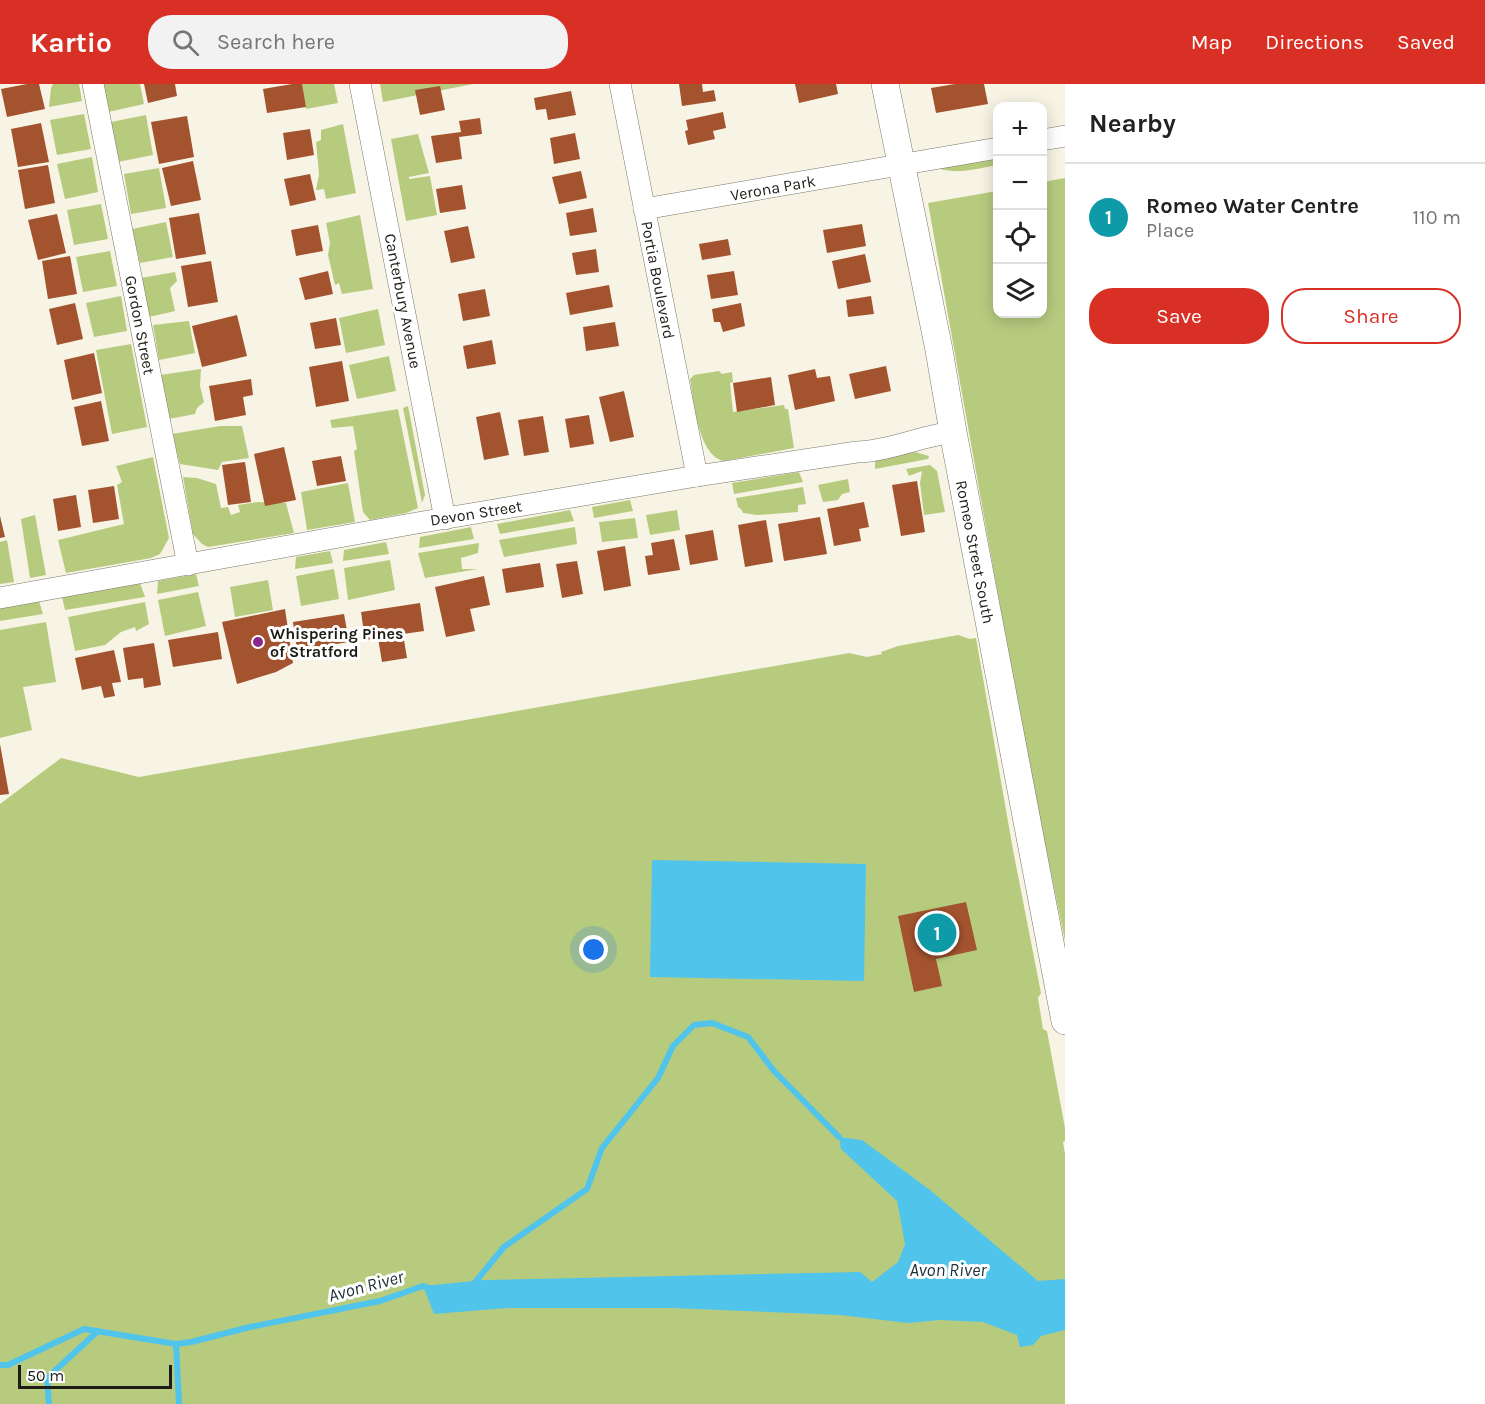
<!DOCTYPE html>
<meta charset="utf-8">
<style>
body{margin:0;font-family:Karla,sans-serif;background:#f2f2f2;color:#222}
.controls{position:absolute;right:18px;top:18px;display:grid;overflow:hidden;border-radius:12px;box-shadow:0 3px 15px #0003}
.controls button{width:54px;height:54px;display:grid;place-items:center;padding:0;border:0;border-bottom:2px solid #e0e0e0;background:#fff;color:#222;font:30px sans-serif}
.scale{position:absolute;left:18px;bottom:15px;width:154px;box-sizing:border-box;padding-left:6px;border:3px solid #1d1c16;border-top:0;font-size:16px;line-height:21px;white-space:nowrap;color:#1d1c16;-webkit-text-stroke:4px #fff;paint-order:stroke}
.you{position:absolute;left:594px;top:866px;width:21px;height:21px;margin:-15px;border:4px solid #fff;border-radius:50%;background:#1a73e8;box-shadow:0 0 0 9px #1a73e833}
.badge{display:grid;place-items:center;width:39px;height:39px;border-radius:50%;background:#d93025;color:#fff;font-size:20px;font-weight:700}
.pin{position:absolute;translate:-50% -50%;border:3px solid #fff;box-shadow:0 2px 6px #0006}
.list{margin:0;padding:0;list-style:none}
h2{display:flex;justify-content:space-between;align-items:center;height:78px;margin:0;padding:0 24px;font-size:26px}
h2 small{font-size:20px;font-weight:400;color:#767676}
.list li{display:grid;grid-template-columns:39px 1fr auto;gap:18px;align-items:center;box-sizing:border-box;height:108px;padding:0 24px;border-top:2px solid #e0e0e0}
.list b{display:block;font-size:22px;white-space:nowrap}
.list p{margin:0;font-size:20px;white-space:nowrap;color:#767676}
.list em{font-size:20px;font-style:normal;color:#767676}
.actions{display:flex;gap:12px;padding:18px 24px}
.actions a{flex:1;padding:14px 0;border:2px solid #d93025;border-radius:24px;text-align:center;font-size:21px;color:#d93025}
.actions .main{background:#d93025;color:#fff}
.icon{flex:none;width:33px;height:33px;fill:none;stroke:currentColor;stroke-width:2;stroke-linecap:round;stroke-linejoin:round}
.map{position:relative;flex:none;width:1065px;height:1320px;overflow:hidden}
header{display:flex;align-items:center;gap:36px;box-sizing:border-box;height:84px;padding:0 30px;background:#d93025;color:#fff}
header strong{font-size:28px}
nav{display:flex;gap:33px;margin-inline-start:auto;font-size:21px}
.search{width:420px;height:54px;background:#f2f2f2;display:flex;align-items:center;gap:15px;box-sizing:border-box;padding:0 21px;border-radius:24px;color:#767676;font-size:22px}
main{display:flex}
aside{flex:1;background:#fff}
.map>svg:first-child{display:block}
.green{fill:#b7cb7f}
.water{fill:#50c4eb}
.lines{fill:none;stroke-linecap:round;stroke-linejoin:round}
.stream{stroke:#50c4eb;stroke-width:6}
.building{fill:#a3532e}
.minor-casing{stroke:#7a7769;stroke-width:22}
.major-casing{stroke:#7a7769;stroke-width:28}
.minor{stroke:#fff;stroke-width:21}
.major{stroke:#fff;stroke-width:27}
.poi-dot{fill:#8a268e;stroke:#fff;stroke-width:2}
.labels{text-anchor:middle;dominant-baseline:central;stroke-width:6;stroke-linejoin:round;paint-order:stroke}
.street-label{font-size:16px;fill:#1d1c16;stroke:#fff}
.poi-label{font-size:16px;font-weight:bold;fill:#1d1c16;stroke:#fff;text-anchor:start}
.water-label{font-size:18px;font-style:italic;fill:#1d3139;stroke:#fff}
</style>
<header>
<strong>Kartio</strong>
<div class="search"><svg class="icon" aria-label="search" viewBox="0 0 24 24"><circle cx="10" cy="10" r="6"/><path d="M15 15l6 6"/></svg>Search here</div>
<nav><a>Map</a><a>Directions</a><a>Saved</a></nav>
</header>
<main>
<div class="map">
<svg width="1065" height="1320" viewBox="0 0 1065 1320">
<rect width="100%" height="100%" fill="#f8f4e5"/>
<g class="green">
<path d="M53 0H79L82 17 49 23 51 4Z"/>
<path d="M103 0H140L144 20 108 28Z"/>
<path d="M301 0H334L338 19 306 25Z"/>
<path d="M380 0H473L383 18Z"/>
<path d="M84 30 91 65 57 71 50 36Z"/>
<path d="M146 31 153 71 118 78 111 38Z"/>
<path d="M343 40 356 109 326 115 324 105 316 106 319 90 316 58 321 56V46Z"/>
<path d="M418 50 429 89 409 93V95L430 92 437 131 406 137 391 55Z"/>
<path d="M997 69V81C976 85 953 92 933 82Z"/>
<path d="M92 73 98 108 65 115 57 80Z"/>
<path d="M159 84 166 124 131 130 124 90Z"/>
<path d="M1065 94V857L1025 662 928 119 997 107 998 230H1042L1043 98Z"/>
<path d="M101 120 108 155 74 161 67 126Z"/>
<path d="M360 131 373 205 342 210 339 199 335 201 328 171 330 159 326 139Z"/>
<path d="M166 138 173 173 140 179 132 145Z"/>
<path d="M110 167 117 202 83 208 76 173Z"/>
<path d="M175 188 177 197 170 204 175 227 149 233 141 194Z"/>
<path d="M121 212 127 247 94 253 86 219Z"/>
<path d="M378 225 385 261 346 269 339 234Z"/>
<path d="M189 237 195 269 159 276 153 241Z"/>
<path d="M131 260 147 343 112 350 96 266Z"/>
<path d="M389 272 396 307 357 315 349 281Z"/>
<path d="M201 285 200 302 204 318 197 324 195 330 169 335 160 291Z"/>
<path d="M719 287 722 290 732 288 733 298 730 299 733 328 784 321 785 325H788L794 364 724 377C698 372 694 317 690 295L694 291Z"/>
<path d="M408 322 425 411 422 419 403 324Z"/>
<path d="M398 325 418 424 406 429 370 436 363 428 362 422 354 367 357 365 353 342 332 344 330 336Z"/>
<path d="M220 342H242L249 374 222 378 218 386 180 380 172 350Z"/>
<path d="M915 368 929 372 928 375 875 385V375Z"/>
<path d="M153 373 169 454 160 470 151 474 66 489 58 456 124 440 117 401 122 398 116 382Z"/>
<path d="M930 381 937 387 945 428 924 431 920 399 922 387 909 392 906 385Z"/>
<path d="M799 388 803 398 734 410 732 399Z"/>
<path d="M183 393 197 394 216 400 221 424 228 423 231 431 240 428 238 421 258 418 286 419 294 449 208 463 202 460 193 450Z"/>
<path d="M848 395 850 408 842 410 838 416 823 418 818 401Z"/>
<path d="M348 399 355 438 307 446 301 408Z"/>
<path d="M803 403 806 420 798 421V428L757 431 743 429 741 425 738 423 736 414Z"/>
<path d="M630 416 633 427 594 434 592 423Z"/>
<path d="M570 426 574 437 500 450 497 440Z"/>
<path d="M677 426 680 446 650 451 646 431Z"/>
<path d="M35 431 46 491 30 494 21 435Z"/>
<path d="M635 434 638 454 602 458 599 438Z"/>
<path d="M471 443 474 455 419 464 420 453Z"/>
<path d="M575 443 577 460 504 473 499 456Z"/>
<path d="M7 456 14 498 0 500V458Z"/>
<path d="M386 458 389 470 343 477 344 466Z"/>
<path d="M479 459 478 469 461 474 462 485H478L425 494 418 469Z"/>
<path d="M330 467 333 479 295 485 296 473Z"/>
<path d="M390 476 395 506 348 516 344 484Z"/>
<path d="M334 485 339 515 301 522 296 492Z"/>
<path d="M196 490 199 502 157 510 158 497Z"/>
<path d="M268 496 273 526 235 533 230 503Z"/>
<path d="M140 499 145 513 65 526 62 513Z"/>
<path d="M198 508 206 542 165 552 158 516Z"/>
<path d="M39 517 43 530 0 537V524Z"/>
<path d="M145 518 149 540 136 547 135 543 121 548 105 561 75 567 68 533Z"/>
<path d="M46 538 56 598 23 603 32 646 0 654V546Z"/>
<path d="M958 551 970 555 976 554 1013 766 1041 909 1038 914 1043 945 1047 947 1065 1044V1057L1063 1058 1065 1070V1320H0V720L61 674 139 693 849 569 867 573 882 570 881 568 898 562Z"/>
</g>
<g class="water">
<path d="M652 776 866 780 864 897 650 893Z"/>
<path d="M839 1053 862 1056 930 1106 1038 1197 1065 1195V1246L1041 1252 1033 1261 1020 1263 1017 1251 983 1238 940 1236 908 1239 840 1231 672 1224H507L434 1230 423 1202 485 1196 860 1188 872 1198 898 1178 905 1160 897 1117 841 1065Z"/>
</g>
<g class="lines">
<g class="stream">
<path d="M472 1202 504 1163 587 1105 602 1064 658 994 673 962 694 941 712 939 748 953 774 987 839 1053"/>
<path d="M176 1260 179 1320"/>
<path d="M0 1281H8L84 1245 176 1260 191 1258 250 1243 380 1217 423 1202 429 1204"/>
<path d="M49 1320 47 1294 98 1247"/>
</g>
</g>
<g class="building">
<path d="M27 0H39L45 25 7 33 1 5Z"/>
<path d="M144 0H175L177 12 148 19Z"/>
<path d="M292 0H302L306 23 267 29 263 5Z"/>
<path d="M679 0H702L703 8 714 6 716 17 682 22Z"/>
<path d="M795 0H836L838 10 799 19Z"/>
<path d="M955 0H984L988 20 936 29 931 4Z"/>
<path d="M440 2 445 26 420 31 415 6Z"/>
<path d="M571 7 576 31 548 36 546 25 536 26 534 14Z"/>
<path d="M723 28 726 44 713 47 715 55 688 61 685 47 688 46 686 36Z"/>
<path d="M187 32 194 73 159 80 151 38Z"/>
<path d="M480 34 482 50 459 53 462 75 436 79 431 52 461 48 459 37Z"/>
<path d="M41 39 49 78 18 83 11 45Z"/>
<path d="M310 45 314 71 287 76 283 49Z"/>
<path d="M575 49 580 75 554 80 550 54Z"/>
<path d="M193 77 201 116 171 122 162 84Z"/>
<path d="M48 81 55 119 25 125 18 86Z"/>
<path d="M581 87 587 114 559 120 552 93Z"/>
<path d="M310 90 316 116 290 122 284 95Z"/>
<path d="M462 101 466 125 440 129 436 105Z"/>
<path d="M593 124 597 148 570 152 566 129Z"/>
<path d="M199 129 206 170 176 175 169 134Z"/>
<path d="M57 130 66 169 38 176 28 136Z"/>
<path d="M862 140 866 162 827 169 823 146Z"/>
<path d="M318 141 323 167 296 172 291 146Z"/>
<path d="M468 142 475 174 451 179 444 147Z"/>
<path d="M728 155 731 171 702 176 699 160Z"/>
<path d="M596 165 599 188 576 191 572 169Z"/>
<path d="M865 170 871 198 838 205 832 177Z"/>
<path d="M70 172 77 210 48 215 42 177Z"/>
<path d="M211 177 218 218 188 223 181 182Z"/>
<path d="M328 187 333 210 305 216 299 194Z"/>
<path d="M734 187 738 211 711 215 707 191Z"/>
<path d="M609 201 613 223 570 231 566 209Z"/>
<path d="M485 205 490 232 463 237 458 210Z"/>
<path d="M871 212 874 230 848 233 846 216Z"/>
<path d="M75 219 83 255 57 261 49 225Z"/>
<path d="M741 219 745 242 723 248 720 238H714L712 225Z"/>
<path d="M237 231 247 272 202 283 192 242Z"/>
<path d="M336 234 341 261 315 265 310 239Z"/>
<path d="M615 238 619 262 586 267 583 243Z"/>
<path d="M492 256 496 280 467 285 463 262Z"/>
<path d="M94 269 102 309 72 316 64 276Z"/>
<path d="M342 277 349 317 316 323 309 283Z"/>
<path d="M886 282 891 307 855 315 849 290Z"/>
<path d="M815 285 817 294 830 292 835 317 795 326 788 291Z"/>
<path d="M771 293 775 321 737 328 733 299Z"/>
<path d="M251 295 253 311 243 313 246 331 215 337 209 302Z"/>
<path d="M624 307 634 353 610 358 599 313Z"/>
<path d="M101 317 109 357 82 362 74 323Z"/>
<path d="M500 328 509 371 484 376 476 333Z"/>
<path d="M589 331 594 360 570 364 565 335Z"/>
<path d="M543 332 549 368 524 372 518 336Z"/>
<path d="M284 363 296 416 265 422 254 370Z"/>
<path d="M341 372 346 397 317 402 312 377Z"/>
<path d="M245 378 251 418 228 421 222 381Z"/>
<path d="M917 397 925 448 901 452 892 401Z"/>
<path d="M114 402 119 435 93 439 88 406Z"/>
<path d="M76 411 81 443 58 447 53 415Z"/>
<path d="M864 418 869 443 859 445 861 457 834 462 827 425Z"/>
<path d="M0 432 5 453 0 454Z"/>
<path d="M820 433 827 470 784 477 778 440Z"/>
<path d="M766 436 773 478 745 483 738 441Z"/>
<path d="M713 446 718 476 690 481 685 451Z"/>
<path d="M674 455 680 486 648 491 645 472 653 471 651 459Z"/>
<path d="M625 462 631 502 604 507 597 467Z"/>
<path d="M577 477 583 510 562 514 556 480Z"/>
<path d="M540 479 544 503 506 509 502 485Z"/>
<path d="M484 492 490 521 470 525 475 547 446 553 435 503Z"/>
<path d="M420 519 424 547 403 550 407 574 382 578 378 554 365 556 361 528Z"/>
<path d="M285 525 293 579 276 588 237 600 222 538Z"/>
<path d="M344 530 349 558 297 566 293 538Z"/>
<path d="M218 548 222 575 173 583 168 556Z"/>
<path d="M154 559 161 601 144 604 143 594 128 596 123 564Z"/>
<path d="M114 566 121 598 112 599 115 612 104 614 101 602 82 606 75 574Z"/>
<path d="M0 660 9 710 0 711Z"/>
<path d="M966 818 977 866 936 875 942 902 914 908 898 832Z"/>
</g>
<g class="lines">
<g class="minor-casing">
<g id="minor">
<path d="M93 0 188 481"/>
<path d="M360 0 445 435"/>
<path d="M620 0 697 392"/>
<path d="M1042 56 1065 52"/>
<path d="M644 125 998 64"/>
<path d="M0 514 411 440 697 392 857 368C889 367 921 352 953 348"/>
</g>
</g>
<g class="major-casing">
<path id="major" d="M885 0 939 266 953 348 1065 937"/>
</g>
<use href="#minor" class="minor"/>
<use href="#major" class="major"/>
</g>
<circle class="poi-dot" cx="258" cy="558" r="6"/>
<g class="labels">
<g class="street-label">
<text transform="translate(773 104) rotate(-10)">Verona Park</text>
<text transform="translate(658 196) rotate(79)">Portia Boulevard</text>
<text transform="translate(403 217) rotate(79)">Canterbury Avenue</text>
<text transform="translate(140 241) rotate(79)">Gordon Street</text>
<text transform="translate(476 429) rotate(-9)">Devon Street</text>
<text transform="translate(975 468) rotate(79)">Romeo Street South</text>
</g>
<g class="poi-label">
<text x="270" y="549">Whispering Pines<tspan x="270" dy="18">of Stratford</tspan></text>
</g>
<g class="water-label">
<text x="948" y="1186">Avon River</text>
<text transform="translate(366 1202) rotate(-15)">Avon River</text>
</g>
</g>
</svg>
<div class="controls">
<button>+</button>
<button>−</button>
<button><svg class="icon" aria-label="locate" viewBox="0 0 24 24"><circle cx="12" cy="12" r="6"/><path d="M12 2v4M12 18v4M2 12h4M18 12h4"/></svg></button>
<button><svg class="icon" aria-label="layers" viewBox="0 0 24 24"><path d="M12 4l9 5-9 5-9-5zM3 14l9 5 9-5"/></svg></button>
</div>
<div class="scale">50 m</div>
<div class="you"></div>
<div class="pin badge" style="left:937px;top:849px;background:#0f9aa8">1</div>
</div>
<aside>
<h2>Nearby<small></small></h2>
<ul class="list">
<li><span class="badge" style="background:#0f9aa8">1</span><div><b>Romeo Water Centre</b><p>Place</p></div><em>110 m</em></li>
</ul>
<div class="actions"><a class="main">Save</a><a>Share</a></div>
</aside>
</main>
